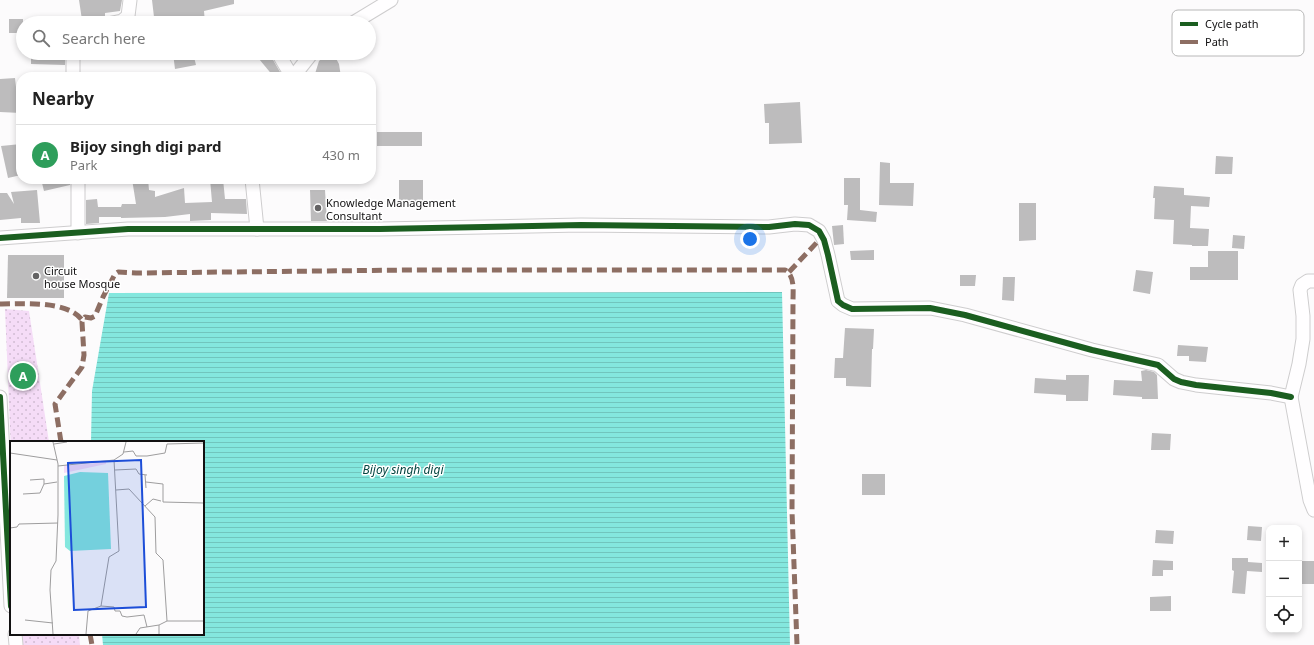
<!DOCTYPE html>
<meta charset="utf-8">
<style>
body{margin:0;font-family:"Noto Sans",sans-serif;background:#f6f6f6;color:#222}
.controls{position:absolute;right:12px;bottom:12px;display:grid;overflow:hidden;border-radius:8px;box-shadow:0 2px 6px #0003}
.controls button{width:36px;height:36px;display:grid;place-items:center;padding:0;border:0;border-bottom:1px solid #e0e0e0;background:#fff;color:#222;font:20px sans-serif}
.you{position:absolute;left:750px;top:239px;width:14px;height:14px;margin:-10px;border:3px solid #fff;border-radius:50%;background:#1a73e8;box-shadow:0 0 0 6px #1a73e833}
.badge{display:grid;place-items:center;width:26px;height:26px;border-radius:50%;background:#646364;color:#fff;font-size:13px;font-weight:700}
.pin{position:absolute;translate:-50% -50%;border:2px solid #fff;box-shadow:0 1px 4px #0006}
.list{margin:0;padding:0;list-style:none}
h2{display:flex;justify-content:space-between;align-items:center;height:52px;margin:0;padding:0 16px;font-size:17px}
h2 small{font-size:13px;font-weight:400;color:#767676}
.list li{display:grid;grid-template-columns:26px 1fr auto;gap:12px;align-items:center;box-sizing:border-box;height:60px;padding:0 16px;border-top:1px solid #e0e0e0}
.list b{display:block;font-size:15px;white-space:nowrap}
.list p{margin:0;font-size:13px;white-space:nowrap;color:#767676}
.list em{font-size:13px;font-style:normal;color:#767676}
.icon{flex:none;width:22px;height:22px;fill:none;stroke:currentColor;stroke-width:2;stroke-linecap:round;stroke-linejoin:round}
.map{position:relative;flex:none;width:1314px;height:645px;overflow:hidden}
.search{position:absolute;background:#fff;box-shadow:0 2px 6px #0003;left:16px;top:16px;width:360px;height:44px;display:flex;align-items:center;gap:10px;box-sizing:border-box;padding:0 14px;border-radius:22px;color:#767676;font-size:15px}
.panel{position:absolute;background:#fff;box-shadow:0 2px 6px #0003;left:16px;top:72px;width:360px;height:112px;border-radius:16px}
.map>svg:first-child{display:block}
.park{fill:url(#park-dots)}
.water{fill:url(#water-rules)}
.building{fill:#bdbcbd}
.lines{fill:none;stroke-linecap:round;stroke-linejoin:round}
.minor-casing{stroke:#cecdce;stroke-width:15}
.minor{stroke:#fffeff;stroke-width:13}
.quiet{stroke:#8d6e63;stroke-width:5;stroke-dasharray:10 5;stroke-linecap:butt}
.cycleway-casing{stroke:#fff;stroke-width:8}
.cycleway{stroke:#1b5e20;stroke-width:6}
.poi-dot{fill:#646364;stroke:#fff;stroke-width:1.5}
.labels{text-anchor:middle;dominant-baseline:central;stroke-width:3;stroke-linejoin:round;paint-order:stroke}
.poi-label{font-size:11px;fill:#121112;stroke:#fff;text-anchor:start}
.water-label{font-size:12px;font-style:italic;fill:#054742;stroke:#fff}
.inset-road{fill:none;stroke:#9e9d9e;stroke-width:1}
.view{fill:#1d4ed8;fill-opacity:0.15;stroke:#1d4ed8;stroke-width:2}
.inset-edge{fill:none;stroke:#121112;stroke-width:2}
.key{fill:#fff;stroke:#b8b8b8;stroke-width:1}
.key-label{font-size:11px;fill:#121112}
</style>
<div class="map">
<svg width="1314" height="645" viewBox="0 0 1314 645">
<defs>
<pattern id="park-dots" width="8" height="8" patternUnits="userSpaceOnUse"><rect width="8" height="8" fill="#f5dcf7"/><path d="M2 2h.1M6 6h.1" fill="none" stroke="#d1bcd3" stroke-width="1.8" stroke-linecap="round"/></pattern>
<pattern id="water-rules" width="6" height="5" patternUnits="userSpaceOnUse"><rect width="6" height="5" fill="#84e7de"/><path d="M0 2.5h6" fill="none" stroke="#71c5bd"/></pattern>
</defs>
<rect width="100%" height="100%" fill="#fcfbfc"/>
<g class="park">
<path d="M5 309 29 311 49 442H11V452Z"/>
<path d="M21 634H79L80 645H23Z"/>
</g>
<path class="water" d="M782 292 790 645H103L102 634H203V442H91L92 391 109 293Z"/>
<g class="building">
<path d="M79 0H122L120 11 105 13V17L82 20Z"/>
<path d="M152 0H234V4L204 11 205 23H176V17H154Z"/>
<rect x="9" y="19" width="14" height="14"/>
<path d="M31 53H65V65L31 64Z"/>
<path d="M173 53H193L196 65 175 69Z"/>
<path d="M254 53H269L283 77H274Z"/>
<path d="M328 53H333L339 64 341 77H314L319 61Z"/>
<path d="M15 78 17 96H21V113L0 112V79Z"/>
<path d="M800 102 802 143 769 144V123H765L764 104Z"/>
<rect x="377" y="132" width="45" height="14"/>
<path d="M21 144V175L8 178 1 146Z"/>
<path d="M1216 156 1233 157 1232 174H1215Z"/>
<path d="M880 162 890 163V183H914L913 206 879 205Z"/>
<path d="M844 178H860V210L877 212 876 222 847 220 848 205H844Z"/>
<path d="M41 179H70V185L44 191Z"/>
<path d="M132 179H148L149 190 155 191V197L184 188 185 203 212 202 210 179H223L225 199H246L247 214 211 213V220L190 221V214L165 217 121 218V217H99V223L86 224V200L97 199 98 207H121L122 204H136Z"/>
<rect x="399" y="180" width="24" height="26"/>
<path d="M1154 186 1184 188V195L1210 197 1209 207 1191 206 1190 228 1209 229 1208 246H1192V245L1173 244 1174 220 1154 219 1155 198H1153Z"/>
<path d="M37 190 40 223H21V218L0 220V193H7L14 204 11 192Z"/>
<path d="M310 190H325L327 221H311Z"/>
<path d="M1019 203H1036V240L1019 241Z"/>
<path d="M843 225 844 244 834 245 832 226Z"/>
<path d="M1233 235 1245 236 1244 249 1232 248Z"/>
<path d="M874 250V260H851L850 251Z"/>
<path d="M1208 251H1238V280H1190V267H1208Z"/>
<path d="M8 255H64V298H7Z"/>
<path d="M1136 270 1153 272 1150 294 1133 291Z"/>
<path d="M960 275H976L975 286H960Z"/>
<path d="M1003 277H1015L1014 301 1002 300Z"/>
<path d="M845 328 874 329 873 349H872L871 387 846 386V378H834L835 358H843Z"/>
<path d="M1178 345 1208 347 1206 362 1189 361V356H1177Z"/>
<path d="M1146 370 1154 372 1157 375 1158 399H1142V397L1113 395 1114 380 1142 381 1141 371Z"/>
<path d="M1066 375H1089L1088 401H1066V395L1034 393 1035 378 1066 380Z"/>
<path d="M1152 433 1171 434 1170 450H1151Z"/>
<rect x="862" y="474" width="23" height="21"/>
<path d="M1248 526 1262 527 1261 541 1247 540Z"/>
<path d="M1156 530 1174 531 1173 544 1155 543Z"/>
<path d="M1232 558H1248V562L1262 563V572L1247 571 1245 594 1232 593 1234 571 1232 570Z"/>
<path d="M1153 560 1173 561V570H1163V576H1152Z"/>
<rect x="1299" y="561" width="15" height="23"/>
<path d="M1171 596V611H1150V597Z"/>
</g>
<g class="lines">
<g class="minor-casing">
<g id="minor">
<path d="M112 23 122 21 128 16 130 0"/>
<path d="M353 23 391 0"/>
<path d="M73 53V77"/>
<path d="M278 53 292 77"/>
<path d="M293 77 312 53"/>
<path d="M252 179 257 229"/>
<path d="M78 233V179"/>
<path d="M0 238 128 229H380L581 225 769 227 795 224 809 225 819 231 824 240 828 255 838 301 843 305 852 309 930 308 965 315 1092 350 1158 365 1174 379 1181 382 1196 385 1271 393 1291 397"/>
<path d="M1314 281H1308L1302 285 1300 290 1303 316V339L1299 364 1291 397 1310 500 1314 510"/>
<path d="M0 397 11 606"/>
<path d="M15 634 16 645"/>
</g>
</g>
<use href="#minor" class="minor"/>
<g class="quiet">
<path d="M789 272 822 237"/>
<path d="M0 304C23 304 67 300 82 320"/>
<path d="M61 442 55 404 82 367 84 355 82 322 85 317 91 318 95 316 103 297 115 274 118 272 136 273 413 270H785C795 275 793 291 793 301L792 511 797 645"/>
<path d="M90 634 92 645"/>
</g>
<g class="cycleway-casing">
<g id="cycleway">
<path d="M0 238 128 229H380L581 225 769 227 795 224 809 225 819 231 824 240 828 255 838 301 843 305 852 309 930 308 965 315 1092 350 1158 365 1174 379 1181 382 1196 385 1271 393 1291 397"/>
<path d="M0 397 11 606"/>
</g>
</g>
<use href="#cycleway" class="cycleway"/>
</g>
<g class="poi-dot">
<circle cx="318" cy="208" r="4"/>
<circle cx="36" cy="276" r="4"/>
</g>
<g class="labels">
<g class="poi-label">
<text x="326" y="202">Knowledge Management<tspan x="326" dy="13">Consultant</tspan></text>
<text x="44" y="270">Circuit<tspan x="44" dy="13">house Mosque</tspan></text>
</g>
<g class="water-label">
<text x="403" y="469">Bijoy singh digi</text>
</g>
</g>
<g transform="translate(10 441)">
<rect width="194" height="194" fill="#fcfbfc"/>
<path d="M96 21V23L54 32V25Z" fill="#f5dcf7"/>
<path d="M70 31 98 32 101 108 60 110 55 106 54 35Z" fill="#84e7de"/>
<path class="inset-road" d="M44 3 57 1M114 11 123 10 126 15H137L155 12 157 3 194 2M0 12 47 19M48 25 104 19 113 13 116 1M105 29 126 28 129 33 137 34M135 34 136 47M20 39 34 38V43L47 41M136 41 153 43V61L194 62M106 49 119 48 145 76 146 112 153 119 157 180H194M13 53 30 52 34 43M135 65 143 58 151 60M0 87 7 86 9 83 48 82M91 165 99 116 109 110 104 19M15 179 43 182M43 193 40 149 41 129 46 120 48 74V23L43 1M76 193 78 170 91 165 104 166 105 170H110L112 175 117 176 134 174 137 186M126 193 130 187 149 184M149 193V184L157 180"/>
<path class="view" d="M131 19 136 166 64 169 58 22Z"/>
<rect width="194" height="194" class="inset-edge"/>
</g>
<rect x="1172" y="10" width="132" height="46" rx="6" class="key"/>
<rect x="1180" y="22" width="18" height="4" fill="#1b5e20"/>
<rect x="1180" y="40" width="18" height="4" fill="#8d6e63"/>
<g class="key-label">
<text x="1205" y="28">Cycle path</text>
<text x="1205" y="46">Path</text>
</g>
</svg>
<div class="controls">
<button>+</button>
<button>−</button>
<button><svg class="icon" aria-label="locate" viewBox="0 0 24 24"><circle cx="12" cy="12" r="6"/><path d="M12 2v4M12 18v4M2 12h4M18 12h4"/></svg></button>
</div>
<div class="you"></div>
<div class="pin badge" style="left:23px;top:376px;background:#2e9e5b">A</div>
<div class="search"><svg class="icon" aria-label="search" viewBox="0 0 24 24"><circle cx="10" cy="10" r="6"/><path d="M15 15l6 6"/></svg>Search here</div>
<section class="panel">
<h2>Nearby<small></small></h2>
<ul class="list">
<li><span class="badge" style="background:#2e9e5b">A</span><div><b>Bijoy singh digi pard</b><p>Park</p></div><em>430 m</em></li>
</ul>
</section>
</div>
